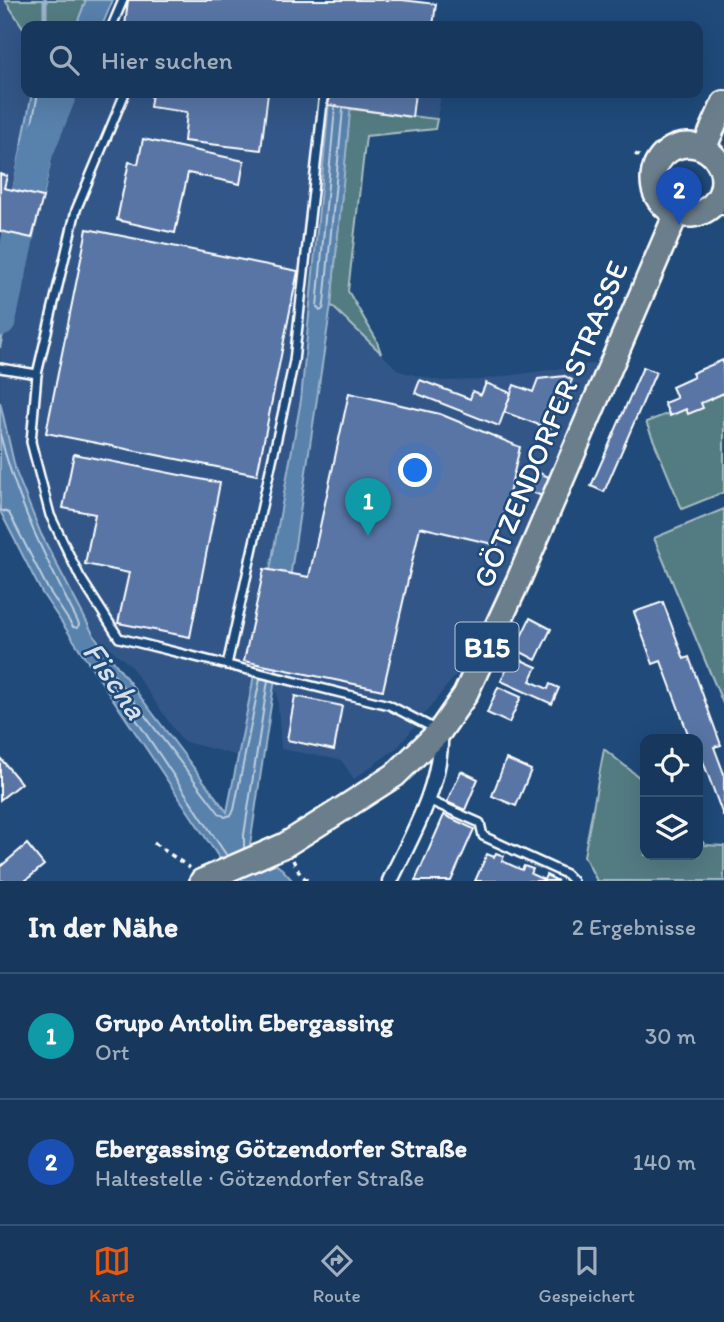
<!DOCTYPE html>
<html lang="de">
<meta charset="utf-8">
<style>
body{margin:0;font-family:Itim,sans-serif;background:#203f62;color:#f1f3f6}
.controls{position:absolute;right:21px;bottom:21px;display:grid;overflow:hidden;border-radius:14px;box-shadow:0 7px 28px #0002}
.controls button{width:63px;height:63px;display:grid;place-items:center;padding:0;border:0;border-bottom:2px solid #365272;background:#17385c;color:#f1f3f6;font:35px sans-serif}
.you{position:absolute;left:416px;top:471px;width:24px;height:24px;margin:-18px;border:5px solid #fff;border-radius:50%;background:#1a73e8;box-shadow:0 0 0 10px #1a73e833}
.badge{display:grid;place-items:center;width:46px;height:46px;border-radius:50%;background:#ea580c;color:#fff;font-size:23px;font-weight:700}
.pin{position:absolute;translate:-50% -58px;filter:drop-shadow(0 2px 4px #0008)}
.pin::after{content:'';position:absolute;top:37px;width:24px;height:21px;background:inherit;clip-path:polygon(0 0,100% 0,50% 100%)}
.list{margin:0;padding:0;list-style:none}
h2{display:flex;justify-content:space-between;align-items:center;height:91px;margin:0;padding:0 28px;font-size:30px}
h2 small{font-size:23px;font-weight:400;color:#9eacbb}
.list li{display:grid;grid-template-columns:46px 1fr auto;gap:21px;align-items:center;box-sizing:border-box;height:126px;padding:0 28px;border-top:2px solid #365272}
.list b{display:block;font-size:26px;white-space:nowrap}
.list p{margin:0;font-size:23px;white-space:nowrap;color:#9eacbb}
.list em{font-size:23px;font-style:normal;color:#9eacbb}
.icon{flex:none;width:38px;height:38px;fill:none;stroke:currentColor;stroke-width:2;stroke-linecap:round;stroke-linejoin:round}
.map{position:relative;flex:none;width:724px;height:881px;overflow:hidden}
.search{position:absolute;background:#17385c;box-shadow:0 7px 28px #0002;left:21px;right:21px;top:21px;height:77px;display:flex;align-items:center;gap:18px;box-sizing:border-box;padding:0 24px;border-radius:14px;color:#9eacbb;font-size:26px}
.sheet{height:343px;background:#17385c}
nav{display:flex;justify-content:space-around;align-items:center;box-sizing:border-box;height:98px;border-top:2px solid #365272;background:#17385c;font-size:19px;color:#9eacbb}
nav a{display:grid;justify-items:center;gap:4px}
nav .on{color:#ea580c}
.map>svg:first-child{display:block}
.built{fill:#305787}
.green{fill:#527b82;stroke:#a8bdc0;stroke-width:2}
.water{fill:#5881ac;stroke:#9bb3cd;stroke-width:2}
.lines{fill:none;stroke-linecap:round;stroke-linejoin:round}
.shore{stroke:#bccdde;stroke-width:2}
.stream{stroke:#9bb3cd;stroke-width:5}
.river{stroke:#5881ac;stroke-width:32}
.building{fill:#5874a5;stroke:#fff;stroke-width:2}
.service-casing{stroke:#fff;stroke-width:12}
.minor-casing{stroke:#fff;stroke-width:19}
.primary-casing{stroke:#fff;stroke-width:28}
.path{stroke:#fff;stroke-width:3.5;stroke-dasharray:5 5;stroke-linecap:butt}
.service{stroke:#1f4a7a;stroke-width:7}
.minor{stroke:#1f4a7a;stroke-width:14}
.primary{stroke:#6b7e8b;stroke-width:23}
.labels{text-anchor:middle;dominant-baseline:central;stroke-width:5;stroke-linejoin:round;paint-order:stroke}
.shield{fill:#1f4a7a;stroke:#bcc9d7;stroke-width:2}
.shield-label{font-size:28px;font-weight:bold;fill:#fff}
.street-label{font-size:30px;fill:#fff;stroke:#1f4a7a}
.water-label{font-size:32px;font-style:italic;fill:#d5e0ea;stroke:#1f4a7a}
</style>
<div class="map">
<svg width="724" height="881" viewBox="0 0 724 881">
<rect width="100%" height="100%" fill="#1f4a7a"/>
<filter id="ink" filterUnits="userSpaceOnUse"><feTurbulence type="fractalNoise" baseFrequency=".0143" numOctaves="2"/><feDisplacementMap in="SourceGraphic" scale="14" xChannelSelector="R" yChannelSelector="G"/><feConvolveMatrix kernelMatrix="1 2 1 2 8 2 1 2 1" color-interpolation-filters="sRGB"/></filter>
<g filter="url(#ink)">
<path class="built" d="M0 0H5L26 32V93H32L13 190 43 196 56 133 73 93H441L437 119 350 109 331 305 399 371 441 381 478 380 598 363 500 594 458 672 398 747 354 779 341 760 281 749 277 692 252 687 239 756 182 741 130 665 93 634 41 534 16 472 0 402Z"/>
<g class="green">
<path d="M5 0H86L76 26H26V32Z"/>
<path d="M350 109 437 119 435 129 366 136 348 291 376 339 381 353 331 305Z"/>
<path d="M724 392V492L682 509 646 422Z"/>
<path d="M724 509V706L654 538Z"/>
<path d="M604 749 645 782V855H698V836L705 845 724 846V881H597L584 856Z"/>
</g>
<g class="water">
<path d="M86 0H113L102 26H76Z"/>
<path d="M32 93H73L56 133 43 197 13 190Z"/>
<path d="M330 93H352L331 305 250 845 282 869 293 881H244L220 859 42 593 0 511V402L16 472 41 534 93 634 227 812 252 686 270 570 301 400Z"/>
<path d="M0 247 28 253 25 266 16 273 0 348Z"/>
</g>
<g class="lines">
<g class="shore">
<path d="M38 93 21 181 23 185 35 187 38 185 50 131 66 93"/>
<path d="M335 108 317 307 320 311 323 309 324 304 343 109"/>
<path d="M0 254 15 258 17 261 10 271 0 315"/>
<path d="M0 434C17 503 47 561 79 624L78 628 73 627 48 589 9 513 0 510"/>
<path d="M244 849V835L268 680"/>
<path d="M227 856 102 668 105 666 108 667 219 813 225 817 231 815 234 810 260 679"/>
</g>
<path class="stream" d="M45 26V0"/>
<path class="river" d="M0 320 36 155 61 93"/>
</g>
<g class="building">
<path d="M128 0H402L436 4 433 26H125Z"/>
<path d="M152 93H268L261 150 184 141 187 112 150 107Z"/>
<path d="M331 93H415L412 117 328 105Z"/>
<path d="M143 139 244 161 240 184 188 173 175 233 117 220 129 162 138 164Z"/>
<path d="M0 174 7 176 4 188 43 197 32 238 0 231Z"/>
<path d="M87 229 298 271 257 475 46 433Z"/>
<path d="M723 360 724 393 701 403 703 408 688 414 686 409 670 416 664 403 677 398 672 387 694 377 692 373Z"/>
<path d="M643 367 656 372 604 492 591 486Z"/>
<path d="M565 376 572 380 550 429 504 412 514 385 533 392 538 379Z"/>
<path d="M420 380 470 399 473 391 481 395 486 383 511 393 499 426 415 393Z"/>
<path d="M349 393 440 414 520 447 497 545 420 527 383 690 244 661 264 569 309 577Z"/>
<path d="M74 454 220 483 190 637 118 623 129 573 85 564 95 514 63 508Z"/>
<path d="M537 472 549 477 542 496 529 491Z"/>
<path d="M663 602 684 659 689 657 721 745 714 747 724 774V818L701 756 698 757V739H690L661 661 653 664 634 612Z"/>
<path d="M530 618 551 629 536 660 515 649Z"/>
<path d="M512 656 537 667 530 681 548 689 550 684 559 688 552 704 501 681Z"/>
<path d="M498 687 521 697 509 723 487 713Z"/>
<path d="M295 696 342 706 334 750 287 740Z"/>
<path d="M1 759 21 783 0 800V760Z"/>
<path d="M506 759 531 770 516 806 492 796Z"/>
<path d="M461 771 478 779 465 810 447 802Z"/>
<path d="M444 815 474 829 451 881H415Z"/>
<path d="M27 844 44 865 25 881H0V867Z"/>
<path d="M496 853 504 856 502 861 522 870 524 866 533 869 531 874 544 880 546 875 558 881H475L487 854 494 857Z"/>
</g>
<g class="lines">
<g class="service-casing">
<g id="service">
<path d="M112 26 123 0"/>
<path d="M125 93 76 210 37 374 31 442 50 515 80 577 119 638 389 705 437 730"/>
<path d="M0 368 37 374"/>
<path d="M227 665 294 361 324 93"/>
<path d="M428 800 480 823 483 836 566 874 573 881"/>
</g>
</g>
<g class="minor-casing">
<g id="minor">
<path d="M718 199 724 207"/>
<path d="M390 881C412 835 443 783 440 731"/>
</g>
</g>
<g class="primary-casing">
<g id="primary">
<circle cx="688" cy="180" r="35"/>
<path d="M704 148 724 103"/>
<path d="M202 881 285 845 336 813 395 775 440 731 465 695 519 579 676 214"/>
</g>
</g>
<g class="path">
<path d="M635 154 656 165"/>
<path d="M154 843 190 868"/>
<path d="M293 860 300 874 308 881"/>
</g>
<use href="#service" class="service"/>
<use href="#minor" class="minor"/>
<use href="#primary" class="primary"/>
</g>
</g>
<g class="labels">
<rect class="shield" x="455.5" y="622.5" width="63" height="49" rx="5"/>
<g class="shield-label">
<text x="487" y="647">B15</text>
</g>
<g class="street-label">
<text transform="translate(550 424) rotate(-67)">GÖTZENDORFER STRASSE</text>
</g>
<g class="water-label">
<text transform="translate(115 680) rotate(55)">Fischa</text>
</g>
</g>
</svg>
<div class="controls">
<button><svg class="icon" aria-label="locate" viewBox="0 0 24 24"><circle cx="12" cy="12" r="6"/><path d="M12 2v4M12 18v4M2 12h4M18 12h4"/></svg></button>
<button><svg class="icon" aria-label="layers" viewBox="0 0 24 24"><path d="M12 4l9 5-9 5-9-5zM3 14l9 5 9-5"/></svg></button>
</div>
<div class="you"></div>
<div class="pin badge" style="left:368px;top:536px;background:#0f9aa8">1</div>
<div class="pin badge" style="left:679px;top:225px;background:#1a4fb4">2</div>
<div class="search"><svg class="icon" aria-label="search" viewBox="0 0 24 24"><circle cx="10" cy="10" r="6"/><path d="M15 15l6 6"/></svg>Hier suchen</div>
</div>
<section class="sheet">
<h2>In der Nähe<small>2 Ergebnisse</small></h2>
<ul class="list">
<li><span class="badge" style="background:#0f9aa8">1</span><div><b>Grupo Antolin Ebergassing</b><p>Ort</p></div><em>30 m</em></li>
<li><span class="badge" style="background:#1a4fb4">2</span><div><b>Ebergassing Götzendorfer Straße</b><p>Haltestelle · Götzendorfer Straße</p></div><em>140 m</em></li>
</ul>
</section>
<nav>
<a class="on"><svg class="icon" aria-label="map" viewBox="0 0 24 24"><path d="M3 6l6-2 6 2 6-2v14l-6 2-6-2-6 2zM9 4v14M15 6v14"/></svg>Karte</a>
<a><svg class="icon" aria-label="directions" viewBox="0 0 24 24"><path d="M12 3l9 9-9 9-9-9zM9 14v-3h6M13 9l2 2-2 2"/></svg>Route</a>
<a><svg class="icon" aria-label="saved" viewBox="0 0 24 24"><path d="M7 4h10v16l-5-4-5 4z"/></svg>Gespeichert</a>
</nav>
